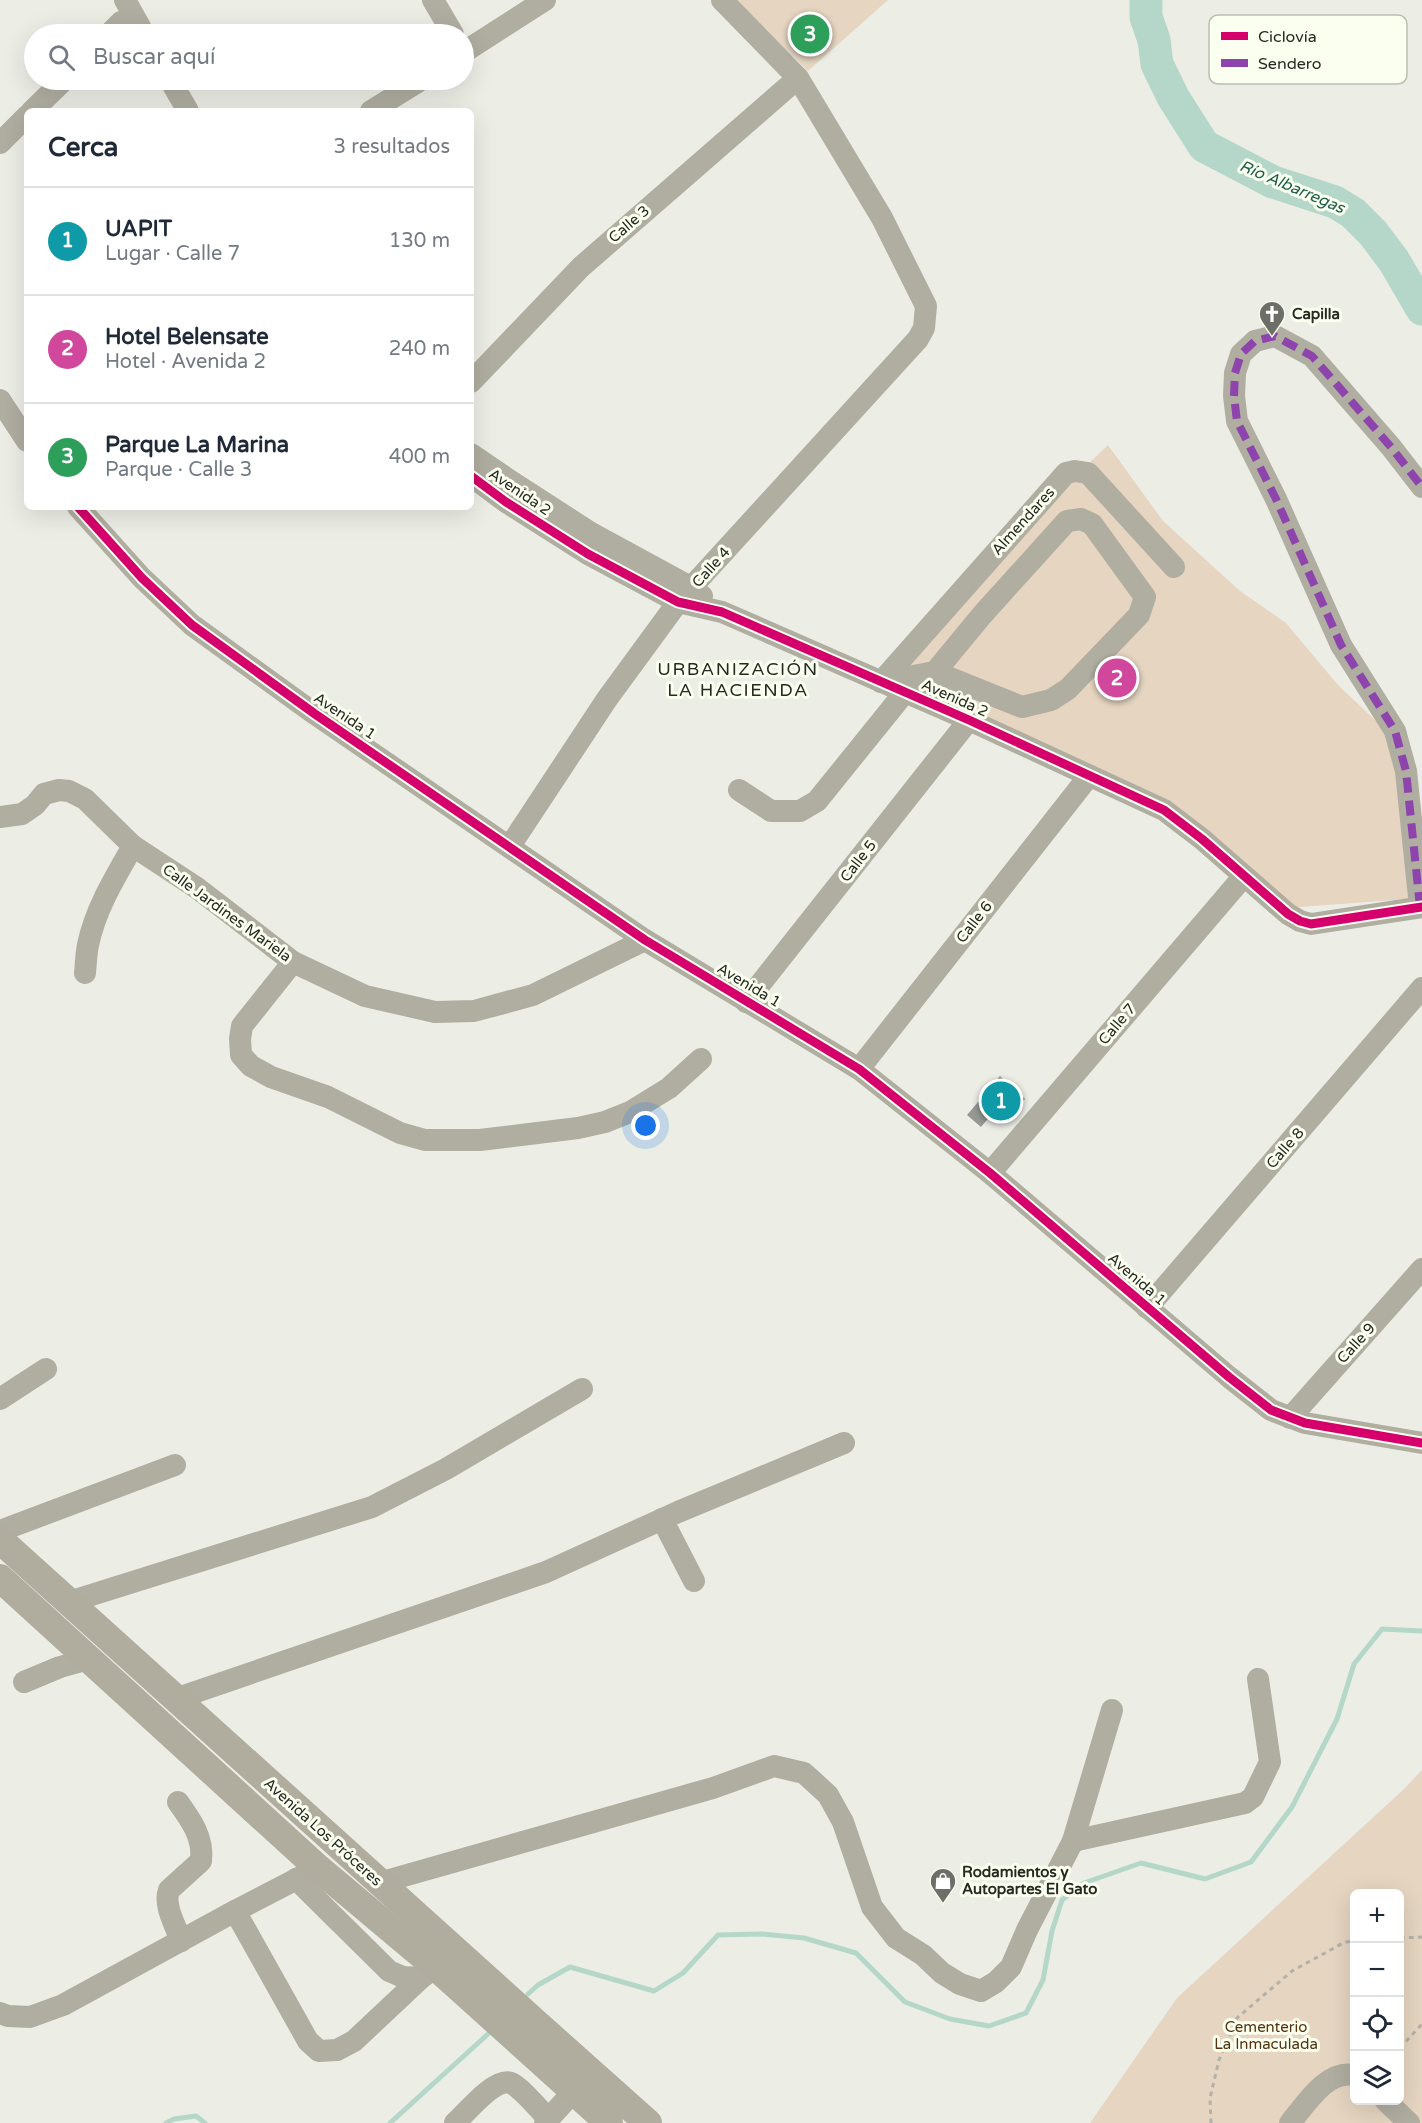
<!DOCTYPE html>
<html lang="es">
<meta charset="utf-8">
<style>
body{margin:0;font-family:"Varela Round",sans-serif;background:#f2f2f3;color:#1f2937}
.controls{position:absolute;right:18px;bottom:18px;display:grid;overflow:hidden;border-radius:9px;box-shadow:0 6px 24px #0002}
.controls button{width:54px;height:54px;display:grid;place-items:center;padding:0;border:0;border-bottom:2px solid #e0e1e3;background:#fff;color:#1f2937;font:30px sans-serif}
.you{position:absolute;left:646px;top:1126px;width:21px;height:21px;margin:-15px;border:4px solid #fff;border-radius:50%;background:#1a73e8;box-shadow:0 0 0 9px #1a73e833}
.badge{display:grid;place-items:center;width:39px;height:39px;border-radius:50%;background:#b45309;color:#fff;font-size:20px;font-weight:700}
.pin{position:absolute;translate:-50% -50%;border:3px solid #fff;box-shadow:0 2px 6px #0006}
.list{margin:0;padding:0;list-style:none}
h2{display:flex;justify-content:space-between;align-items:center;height:78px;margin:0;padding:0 24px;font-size:26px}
h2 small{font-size:20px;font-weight:400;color:#747a83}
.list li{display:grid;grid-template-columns:39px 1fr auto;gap:18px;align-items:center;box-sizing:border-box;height:108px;padding:0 24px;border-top:2px solid #e0e1e3}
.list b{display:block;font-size:22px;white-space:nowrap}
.list p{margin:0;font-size:20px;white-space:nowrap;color:#747a83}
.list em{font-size:20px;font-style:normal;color:#747a83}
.icon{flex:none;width:33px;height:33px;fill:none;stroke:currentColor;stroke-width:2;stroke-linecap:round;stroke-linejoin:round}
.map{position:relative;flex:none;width:1422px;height:2123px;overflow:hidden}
.search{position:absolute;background:#fff;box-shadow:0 6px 24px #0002;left:24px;top:24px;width:450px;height:66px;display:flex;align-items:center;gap:15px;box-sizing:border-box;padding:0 21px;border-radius:33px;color:#747a83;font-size:22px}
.panel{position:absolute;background:#fff;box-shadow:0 6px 24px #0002;left:24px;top:108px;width:450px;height:402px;border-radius:9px}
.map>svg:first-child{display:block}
.green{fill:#e5d5c1;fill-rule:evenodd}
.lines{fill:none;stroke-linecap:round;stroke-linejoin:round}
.stream{stroke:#b4d7ca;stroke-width:5}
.river{stroke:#b4d7ca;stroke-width:33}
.building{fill:#959893}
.path{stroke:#b3b1a8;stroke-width:3;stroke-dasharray:4.5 4.5;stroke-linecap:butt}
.minor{stroke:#b0ada1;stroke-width:22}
.major{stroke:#b0ad9f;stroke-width:28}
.quiet{stroke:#8e44ad;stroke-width:8;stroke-dasharray:15 8;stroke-linecap:butt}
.cycleway-casing{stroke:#faffef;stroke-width:13}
.cycleway{stroke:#d6006c;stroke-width:9}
.labels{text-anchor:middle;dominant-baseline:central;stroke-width:6;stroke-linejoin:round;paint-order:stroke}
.street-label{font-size:15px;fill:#272923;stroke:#faffef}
.poi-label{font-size:15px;font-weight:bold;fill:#272923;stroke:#faffef;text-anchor:start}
.park-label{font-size:15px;fill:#54330e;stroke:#faffef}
.water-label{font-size:16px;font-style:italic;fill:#1d5c4c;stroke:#faffef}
.quarter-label{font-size:18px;letter-spacing:1.5px;fill:#272923;stroke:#faffef}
.key{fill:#faffef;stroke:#bbbfb2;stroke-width:1.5}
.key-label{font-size:16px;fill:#272923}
</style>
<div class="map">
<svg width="1422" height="2123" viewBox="0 0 1422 2123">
<rect width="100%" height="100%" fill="#eceee6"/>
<g class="green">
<path d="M735 0H888L808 71Z"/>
<path d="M1108 445 1163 521 1240 591 1286 623 1338 685 1396 740 1408 899 1287 908 1221 846 980 734 899 702 902 671 1056 495Z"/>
<path d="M1422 1770V2123H1090L1177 1998 1404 1789ZM1354 1894H1400V2100H1354Z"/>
</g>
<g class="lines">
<g class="stream">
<path d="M528 1994 538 1985 570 1967 654 1991 683 1973 718 1935 761 1934 804 1938 856 1953 905 2002 950 2019 989 2026 1026 2013 1043 1980 1052 1931 1062 1900 1084 1883 1141 1863 1205 1879 1251 1862 1292 1807 1337 1719 1354 1664 1382 1629 1422 1631"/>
<path d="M166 2123 174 2119 196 2116 205 2123"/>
<path d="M390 2123 488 2034"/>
</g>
<path class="river" d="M1146 0V17L1154 40 1157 64 1173 97 1204 146 1273 182 1335 202 1353 213 1373 233 1394 261 1422 309"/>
</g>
<path class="building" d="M1000 1076 1025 1099 1012 1113 1001 1103 981 1127 967 1115Z"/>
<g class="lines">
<g class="path">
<path d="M1400 1938 1422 1937"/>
<path d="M1400 2048 1422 2024"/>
<path d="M1211 2123 1210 2098 1219 2060 1237 2018 1292 1971 1345 1942 1354 1941"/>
</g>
<g class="minor">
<path d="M125 0 144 34"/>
<path d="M433 0 453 34"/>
<path d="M109 34 121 22"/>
<path d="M464 52 545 0"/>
<path d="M170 80 188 111"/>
<path d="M32 111 64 80"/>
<path d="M371 111 421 80"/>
<path d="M0 143 27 116"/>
<path d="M471 382 581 267 798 78"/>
<path d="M0 400 27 441"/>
<path d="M471 454 509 480 591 533 692 588 702 596"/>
<path d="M471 476 506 502 588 554 678 602 722 612 969 720 1164 810 1202 839 1288 914 1300 921 1311 924 1422 907"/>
<path d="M78 507 142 578 192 625 315 714 645 940 859 1069 990 1173 1229 1377 1271 1410 1305 1423 1422 1443"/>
<path d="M881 682 935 672 1022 707 1051 700 1068 689 1139 615 1145 597 1092 524 1081 519 1067 521 982 615 935 672"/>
<path d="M881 682 1066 473 1075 471 1088 473 1174 567"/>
<path d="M739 790 771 811H800L817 801 905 692"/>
<path d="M0 817 22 814 35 805 44 794 59 790 69 791 85 799 133 846 197 888 293 962 365 996 435 1012 474 1011 533 995 645 940"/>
<path d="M510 846 607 699 678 602 918 339 924 328 926 306 882 218 798 78 722 0"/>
<path d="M1420 907 1406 771 1395 731 1341 645 1276 499 1237 421 1234 396 1235 373 1241 354 1255 341 1275 336 1312 356 1391 447 1422 487"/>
<path d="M293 962 242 1026 240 1039 241 1055 251 1066 271 1077 328 1097 400 1133 425 1140H480L578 1128 605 1122 630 1112 669 1088 701 1059"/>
<path d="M85 973C86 964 86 954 88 945 95 910 115 877 133 846"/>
<path d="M746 1002 969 720"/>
<path d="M859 1069 1089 776"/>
<path d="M990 1173 1244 876"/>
<path d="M1147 1308 1422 988"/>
<path d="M0 1399 46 1369"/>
<path d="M1290 1418 1422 1269"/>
<path d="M662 1519 694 1581"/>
<path d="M0 1531 175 1465"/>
<path d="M69 1602 372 1507 446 1469 582 1389"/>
<path d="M24 1682 60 1667 89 1659"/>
<path d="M178 1698 546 1572 678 1512 844 1443"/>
<path d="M178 1802C191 1820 204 1838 201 1861L169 1890C163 1905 176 1926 181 1941"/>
<path d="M1073 1841 1245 1803 1253 1797 1270 1762 1258 1679"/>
<path d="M296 1879 389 1971 403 1977 421 1978"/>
<path d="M379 1883 713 1788 774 1766 804 1773 828 1795 843 1822 872 1907 896 1938 923 1955 942 1973 960 1984 981 1991 996 1982 1011 1967 1027 1930 1073 1841 1112 1710"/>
<path d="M235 1911 308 2041 319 2051 337 2050 354 2041 421 1978 436 1967"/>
<path d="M0 2013 8 2016 30 2017 63 2005 235 1911 318 1868"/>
<path d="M1385 2100 1409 2123"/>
<path d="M455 2123C466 2113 496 2076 511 2083 522 2088 539 2110 549 2119"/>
<path d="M545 2123 574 2091"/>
<path d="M1290 2123C1306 2104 1326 2070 1354 2075"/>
</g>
<g class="major">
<path d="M0 1540C216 1735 431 1930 648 2123"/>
<path d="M0 1578 318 1868 436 1967 609 2123"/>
</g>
<path class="quiet" d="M1420 907 1406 771 1395 731 1341 645 1276 499 1237 421 1234 396 1235 373 1241 354 1255 341 1275 336 1312 356 1391 447 1422 487"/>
<g class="cycleway-casing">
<g id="cycleway">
<path d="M471 476 506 502 588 554 678 602 722 612 969 720 1164 810 1202 839 1288 914 1300 921 1311 924 1422 907"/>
<path d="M78 507 142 578 192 625 315 714 645 940 859 1069 990 1173 1229 1377 1271 1410 1305 1423 1422 1443"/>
</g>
</g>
<use href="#cycleway" class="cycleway"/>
</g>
<defs>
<g id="church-pin" transform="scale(1.35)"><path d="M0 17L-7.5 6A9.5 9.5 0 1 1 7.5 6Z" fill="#6c6e67" stroke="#faffef"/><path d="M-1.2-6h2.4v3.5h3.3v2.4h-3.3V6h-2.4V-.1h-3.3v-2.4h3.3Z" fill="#fff"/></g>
<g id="shop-pin" transform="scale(1.35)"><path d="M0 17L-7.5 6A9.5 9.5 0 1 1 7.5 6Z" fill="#6c6e67" stroke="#faffef"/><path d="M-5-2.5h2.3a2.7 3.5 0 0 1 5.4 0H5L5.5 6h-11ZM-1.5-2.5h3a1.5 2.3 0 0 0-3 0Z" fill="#fff"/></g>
</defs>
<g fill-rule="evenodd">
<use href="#church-pin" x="1272" y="314"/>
<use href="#shop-pin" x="943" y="1881"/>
</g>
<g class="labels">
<g class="street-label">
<text transform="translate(629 224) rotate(-41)">Calle 3</text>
<text transform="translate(520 492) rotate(34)">Avenida 2</text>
<text transform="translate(1023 521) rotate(-48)">Almendares</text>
<text transform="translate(711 567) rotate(-48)">Calle 4</text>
<text transform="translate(955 698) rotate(24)">Avenida 2</text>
<text transform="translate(345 716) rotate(34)">Avenida 1</text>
<text transform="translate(858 861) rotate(-52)">Calle 5</text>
<text transform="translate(227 913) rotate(36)">Calle Jardines Mariela</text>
<text transform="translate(974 922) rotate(-52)">Calle 6</text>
<text transform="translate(749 985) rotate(31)">Avenida 1</text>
<text transform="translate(1117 1024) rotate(-50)">Calle 7</text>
<text transform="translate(1285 1148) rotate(-49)">Calle 8</text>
<text transform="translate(1137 1279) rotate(41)">Avenida 1</text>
<text transform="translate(1356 1343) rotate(-48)">Calle 9</text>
<text transform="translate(323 1832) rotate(42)">Avenida Los Próceres</text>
</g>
<g class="poi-label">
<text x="1292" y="314">Capilla</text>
<text x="962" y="1872">Rodamientos y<tspan x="962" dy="17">Autopartes El Gato</tspan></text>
</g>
<g class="park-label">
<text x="1266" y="2027">Cementerio<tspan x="1266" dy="17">La Inmaculada</tspan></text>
</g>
<g class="water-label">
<text transform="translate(1292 187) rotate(23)">Río Albarregas</text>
</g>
<g class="quarter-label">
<text x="738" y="669">URBANIZACIÓN<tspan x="738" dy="21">LA HACIENDA</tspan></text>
</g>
</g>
<rect x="1209" y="15" width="198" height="69" rx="9" class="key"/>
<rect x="1221" y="32" width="27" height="8" fill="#d6006c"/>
<rect x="1221" y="59" width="27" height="8" fill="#8e44ad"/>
<g class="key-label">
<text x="1258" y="42">Ciclovía</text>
<text x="1258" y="69">Sendero</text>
</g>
</svg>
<div class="controls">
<button>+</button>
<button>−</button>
<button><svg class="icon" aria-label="locate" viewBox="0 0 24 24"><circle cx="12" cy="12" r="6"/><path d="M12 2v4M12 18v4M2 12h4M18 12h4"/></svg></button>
<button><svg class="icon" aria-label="layers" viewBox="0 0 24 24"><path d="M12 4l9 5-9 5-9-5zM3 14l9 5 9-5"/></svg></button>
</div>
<div class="you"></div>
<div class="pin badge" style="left:1001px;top:1101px;background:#0f9aa8">1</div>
<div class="pin badge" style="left:1117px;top:678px;background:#d1479c">2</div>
<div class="pin badge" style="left:810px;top:34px;background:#2e9e5b">3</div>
<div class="search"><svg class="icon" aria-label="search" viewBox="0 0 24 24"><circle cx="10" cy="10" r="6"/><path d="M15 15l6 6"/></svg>Buscar aquí</div>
<section class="panel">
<h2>Cerca<small>3 resultados</small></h2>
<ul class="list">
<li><span class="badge" style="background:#0f9aa8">1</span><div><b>UAPIT</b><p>Lugar · Calle 7</p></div><em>130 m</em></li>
<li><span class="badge" style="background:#d1479c">2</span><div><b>Hotel Belensate</b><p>Hotel · Avenida 2</p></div><em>240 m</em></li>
<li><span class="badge" style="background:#2e9e5b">3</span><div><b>Parque La Marina</b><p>Parque · Calle 3</p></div><em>400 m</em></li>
</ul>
</section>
</div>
